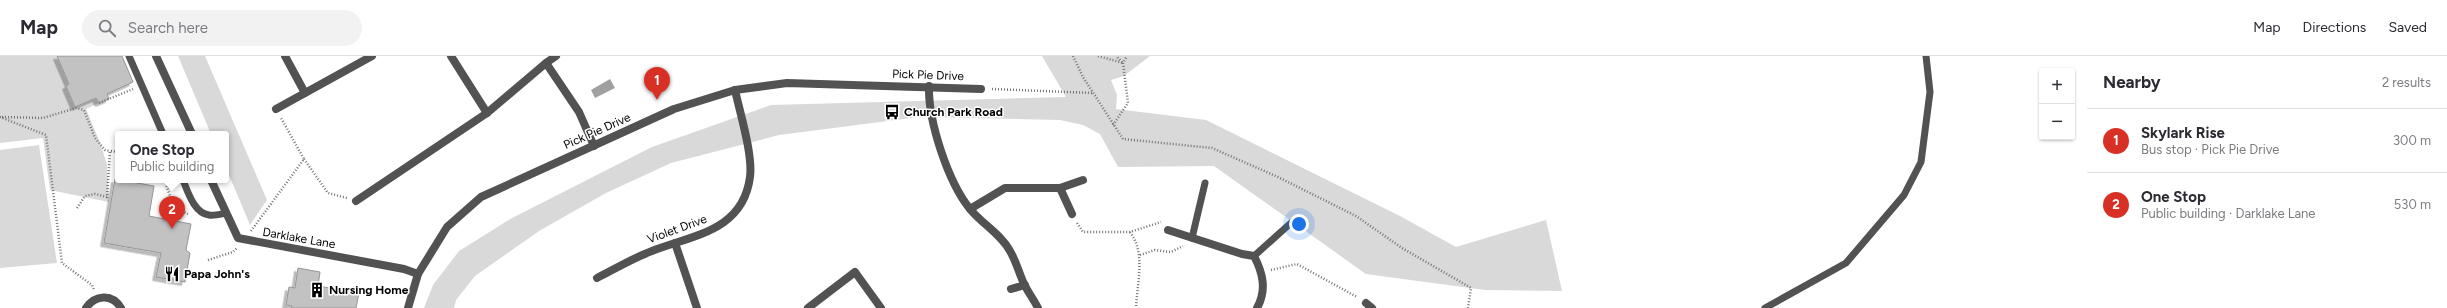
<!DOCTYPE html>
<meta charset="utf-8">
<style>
body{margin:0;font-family:Figtree,sans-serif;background:#f2f2f3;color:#2b2b33}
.controls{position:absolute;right:12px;top:12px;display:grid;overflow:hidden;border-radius:4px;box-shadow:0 1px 3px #0004}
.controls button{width:36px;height:36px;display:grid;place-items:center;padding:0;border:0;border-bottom:1px solid #e1e1e2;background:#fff;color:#2b2b33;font:20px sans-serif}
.you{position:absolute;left:1299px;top:168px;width:14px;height:14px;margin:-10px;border:3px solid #fff;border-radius:50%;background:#1a73e8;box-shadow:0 0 0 6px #1a73e833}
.badge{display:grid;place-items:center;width:26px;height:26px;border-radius:50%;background:#d93025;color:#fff;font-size:13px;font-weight:700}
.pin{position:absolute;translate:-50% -33px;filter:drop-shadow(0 1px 2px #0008)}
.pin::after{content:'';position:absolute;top:21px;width:14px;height:12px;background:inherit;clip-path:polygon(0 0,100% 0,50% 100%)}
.popup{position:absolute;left:115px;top:75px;width:114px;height:52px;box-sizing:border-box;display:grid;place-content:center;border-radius:4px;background:#fff;filter:drop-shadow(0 1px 3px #0005);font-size:13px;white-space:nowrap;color:#7c7c81}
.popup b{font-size:15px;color:#2b2b33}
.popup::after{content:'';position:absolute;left:50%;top:100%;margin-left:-8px;border:8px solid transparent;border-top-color:#fff}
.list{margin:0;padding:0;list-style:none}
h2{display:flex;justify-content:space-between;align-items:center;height:52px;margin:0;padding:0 16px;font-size:17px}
h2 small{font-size:13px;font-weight:400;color:#7c7c81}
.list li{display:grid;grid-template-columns:26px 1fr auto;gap:12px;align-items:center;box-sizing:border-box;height:64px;padding:0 16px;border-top:1px solid #e1e1e2}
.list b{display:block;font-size:15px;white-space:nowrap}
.list p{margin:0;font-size:13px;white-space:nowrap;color:#7c7c81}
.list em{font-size:13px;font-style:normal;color:#7c7c81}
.icon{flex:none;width:22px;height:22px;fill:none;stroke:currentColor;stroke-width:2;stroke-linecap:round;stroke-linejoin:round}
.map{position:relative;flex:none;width:2087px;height:252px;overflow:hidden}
header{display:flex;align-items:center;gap:24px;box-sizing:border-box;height:56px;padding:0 20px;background:#fff;border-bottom:1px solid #e1e1e2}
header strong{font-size:19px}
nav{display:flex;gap:22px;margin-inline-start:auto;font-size:14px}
.search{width:280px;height:36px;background:#f2f2f3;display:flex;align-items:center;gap:10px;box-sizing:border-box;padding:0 14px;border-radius:22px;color:#7c7c81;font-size:15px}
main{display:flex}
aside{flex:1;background:#fff}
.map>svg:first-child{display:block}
.green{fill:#d9d9d9}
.water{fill:#a0a0a0}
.building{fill:#c2c2c2;stroke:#969696;filter:url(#shadow)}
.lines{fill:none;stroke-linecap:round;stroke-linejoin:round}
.path{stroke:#747474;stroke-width:2.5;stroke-dasharray:1 2;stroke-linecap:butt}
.lane{stroke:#525252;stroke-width:7}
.street{stroke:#525252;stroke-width:8}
.labels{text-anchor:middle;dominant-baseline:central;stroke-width:3;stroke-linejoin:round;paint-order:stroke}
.street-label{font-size:12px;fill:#000;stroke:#fff}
.poi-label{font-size:12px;font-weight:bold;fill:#000;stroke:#fff;text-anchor:start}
</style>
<header>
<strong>Map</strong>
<div class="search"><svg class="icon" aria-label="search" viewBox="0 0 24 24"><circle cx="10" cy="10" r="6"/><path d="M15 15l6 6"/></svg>Search here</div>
<nav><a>Map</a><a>Directions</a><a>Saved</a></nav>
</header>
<main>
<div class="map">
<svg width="2087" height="252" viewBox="0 0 2087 252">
<defs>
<filter id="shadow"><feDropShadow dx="-3.5" dy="3.5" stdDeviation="0" flood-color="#0004"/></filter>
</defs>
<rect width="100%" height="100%" fill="#fff"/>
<g class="green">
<path d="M0 0H57L69 28 66 30 75 51 96 42 99 47 86 53 101 89 107 109 109 146 50 134 43 82 0 87Z"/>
<path d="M178 0H205L267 144 250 169 226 112V78H211Z"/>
<path d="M1042 0H1150L1124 20 1111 24 1117 39 1116 53 1206 64 1400 160 1456 191 1546 164 1562 235 1485 234 1366 218 1214 110 1118 111 1100 78 1083 69 1060 64 919 61 779 79 671 107 606 137 539 175 475 220 456 244 454 252H424L433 229 459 195 512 162 652 91 771 49 1066 41Z"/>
<path d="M39 89 57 207 0 212V94Z"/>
</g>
<path class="water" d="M610 23 615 32 595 42 591 34Z"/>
<g class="building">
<path d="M57 0H122L133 26 107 38 109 43 99 47 96 42 75 51 66 30 69 28Z"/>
<path d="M115 123 154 130 149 160 191 168 186 194 190 197 185 226 156 221 161 197 104 187Z"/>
<path d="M298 212 320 216 318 230 359 237 356 252H291L292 250 286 249 289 231 295 232Z"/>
</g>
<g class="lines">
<g class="path">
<path d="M1073 0 1083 21 1123 83 1212 92 1278 121 1356 160 1402 192 1471 232 1468 252"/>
<path d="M1098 0 1123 7 1116 0"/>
<path d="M992 33 1093 37"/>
<path d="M99 47 133 33"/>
<path d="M0 61 46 79 62 207 92 229 94 234"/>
<path d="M2 61 43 62 76 52 84 54 95 82 105 94 110 95"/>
<path d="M1113 69 1128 47 1123 7 1127 0"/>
<path d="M304 103 328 137 347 142"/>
<path d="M165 124C169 139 173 152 188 158"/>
<path d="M77 152 85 140 95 138 107 141 110 95 118 96"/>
<path d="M1077 167 1083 176H1130L1161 166"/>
<path d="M251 175 304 103 281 62"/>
<path d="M1130 176C1146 197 1137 227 1136 252"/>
<path d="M1140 199 1155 194 1171 196 1183 190"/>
<path d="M208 204 233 196 237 192"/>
<path d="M1271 214 1297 208 1357 241"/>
</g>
<g class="lane">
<path d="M129 0 163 78"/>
<path d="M183 124C188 136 194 157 209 159 214 160 221 158 226 157"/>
<path d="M1192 182 1205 127"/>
<path d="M1254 200 1292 166"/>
<path d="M1765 252 1846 207 1904 139 1921 106 1930 36 1926 0"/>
</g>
<g class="street">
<path d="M156 0 192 78"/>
<path d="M285 0 305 37"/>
<path d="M451 0 487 57"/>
<path d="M546 7 556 0"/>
<path d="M929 30C928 65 948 126 970 153 982 168 1000 177 1010 195 1016 205 1019 217 1024 228 1028 236 1034 244 1038 252"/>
<path d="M276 53 372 0"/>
<path d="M211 124 238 182 404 213 418 218"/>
<path d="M1060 132 1083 124"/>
<path d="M356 145 487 57 546 7 579 56 594 90"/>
<path d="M970 153 1005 132H1060L1072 158"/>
<path d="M1168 174 1242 198 1254 200C1263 217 1267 234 1257 252"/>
<path d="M675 187 697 252"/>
<path d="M597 222C615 213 633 202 652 195 693 179 743 175 750 121 753 99 740 57 735 34"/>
<path d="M1011 233 1025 229"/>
<path d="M1366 247 1372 252"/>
<path d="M86 252C95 239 112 237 121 252"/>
<path d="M408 252 418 218 447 171 481 141 674 53 735 34 787 27 981 33"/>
<path d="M808 252 855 216 881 252"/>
</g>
</g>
<defs>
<g id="bus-bare" transform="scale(1.2)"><path d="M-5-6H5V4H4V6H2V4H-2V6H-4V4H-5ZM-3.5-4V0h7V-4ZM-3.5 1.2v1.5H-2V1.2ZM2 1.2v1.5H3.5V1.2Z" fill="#000" stroke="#fff" stroke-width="2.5" paint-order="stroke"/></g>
<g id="restaurant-bare" transform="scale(1.2)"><path d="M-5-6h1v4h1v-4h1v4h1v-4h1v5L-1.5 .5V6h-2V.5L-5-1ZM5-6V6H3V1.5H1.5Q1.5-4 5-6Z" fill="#000" stroke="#fff" stroke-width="2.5" paint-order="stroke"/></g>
<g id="building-bare" transform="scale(1.2)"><path d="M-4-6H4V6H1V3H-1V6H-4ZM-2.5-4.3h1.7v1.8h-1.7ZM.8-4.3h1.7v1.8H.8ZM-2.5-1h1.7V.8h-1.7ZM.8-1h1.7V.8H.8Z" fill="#000" stroke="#fff" stroke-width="2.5" paint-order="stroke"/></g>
</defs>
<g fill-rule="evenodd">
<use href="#bus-bare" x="892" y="56"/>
<use href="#restaurant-bare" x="172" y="218"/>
<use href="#building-bare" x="317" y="234"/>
</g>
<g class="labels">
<g class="street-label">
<text transform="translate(928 19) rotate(2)">Pick Pie Drive</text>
<text transform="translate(597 75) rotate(-24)">Pick Pie Drive</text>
<text transform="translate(677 173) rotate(-20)">Violet Drive</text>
<text transform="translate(299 182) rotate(10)">Darklake Lane</text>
</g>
<g class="poi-label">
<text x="904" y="56">Church Park Road</text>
<text x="184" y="218">Papa John's</text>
<text x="329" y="234">Nursing Home</text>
</g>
</g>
</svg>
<div class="controls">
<button>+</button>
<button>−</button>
</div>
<div class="you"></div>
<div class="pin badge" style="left:657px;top:44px">1</div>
<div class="pin badge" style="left:172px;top:173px">2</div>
<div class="popup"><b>One Stop</b>Public building</div>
</div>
<aside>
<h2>Nearby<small>2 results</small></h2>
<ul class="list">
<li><span class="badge">1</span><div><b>Skylark Rise</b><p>Bus stop · Pick Pie Drive</p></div><em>300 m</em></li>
<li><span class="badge">2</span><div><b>One Stop</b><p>Public building · Darklake Lane</p></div><em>530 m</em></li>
</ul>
</aside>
</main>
